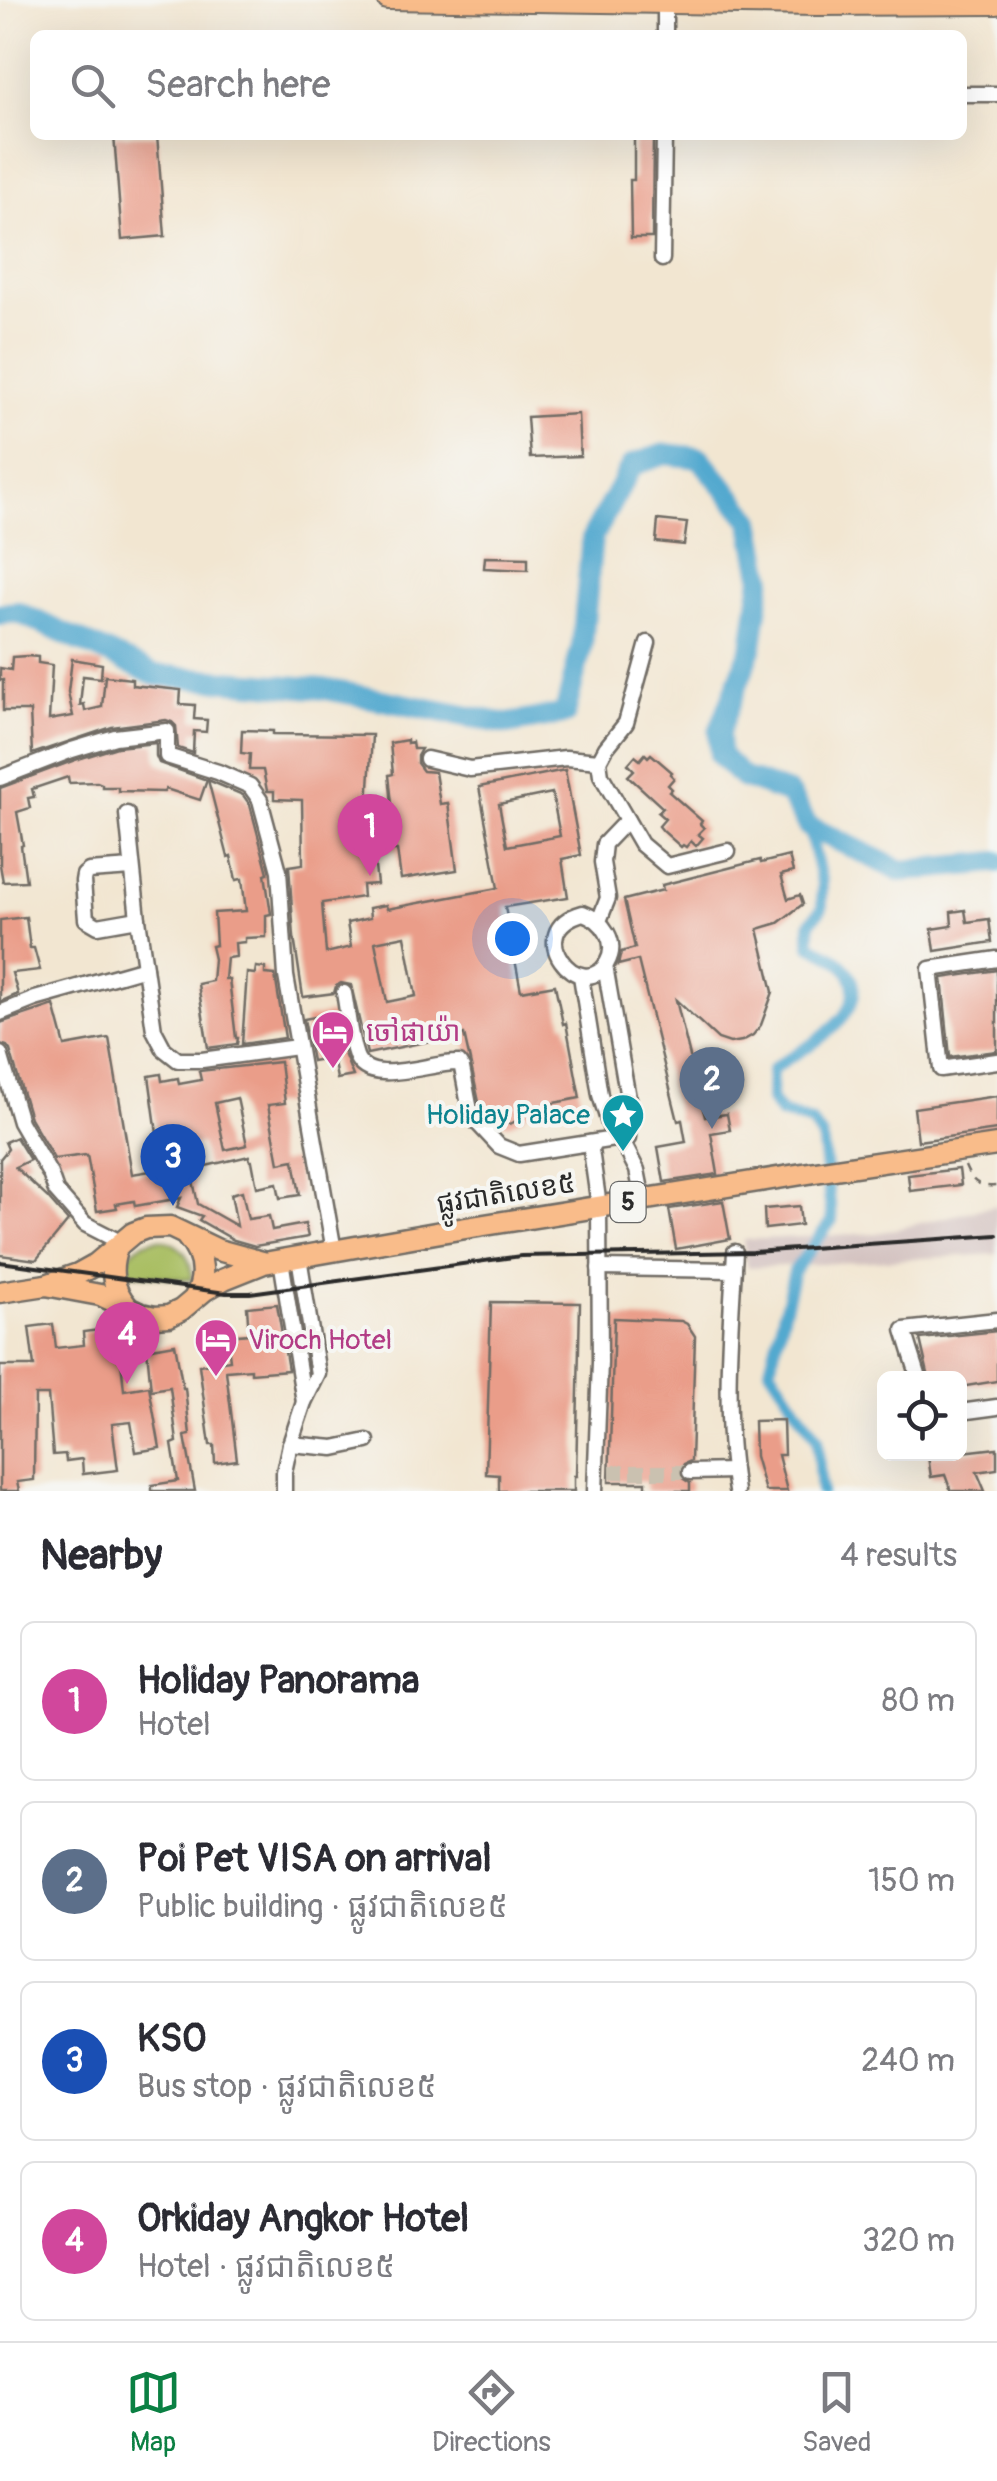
<!DOCTYPE html>
<meta charset="utf-8">
<style>
body{margin:0;font-family:Pangolin,"Noto Sans Khmer",sans-serif;background:#f7f7f7;color:#2b2b33}
.controls{position:absolute;right:30px;bottom:30px;display:grid;overflow:hidden;border-radius:15px;box-shadow:0 10px 40px #0002}
.controls button{width:90px;height:90px;display:grid;place-items:center;padding:0;border:0;border-bottom:2px solid #e1e1e2;background:#fff;color:#2b2b33;font:50px sans-serif}
.you{position:absolute;left:512px;top:938px;width:35px;height:35px;margin:-25px;border:8px solid #fff;border-radius:50%;background:#1a73e8;box-shadow:0 0 0 15px #1a73e833}
.badge{display:grid;place-items:center;width:65px;height:65px;border-radius:50%;background:#0b8043;color:#fff;font-size:32px;font-weight:700}
.pin{position:absolute;translate:-50% -82px;filter:drop-shadow(0 2px 5px #0008)}
.pin::after{content:'';position:absolute;top:52px;width:35px;height:30px;background:inherit;clip-path:polygon(0 0,100% 0,50% 100%)}
.list{margin:0;padding:0;list-style:none}
h2{display:flex;justify-content:space-between;align-items:center;height:130px;margin:0;padding:0 40px;font-size:42px}
h2 small{font-size:32px;font-weight:400;color:#7c7c81}
.list li{display:grid;grid-template-columns:65px 1fr auto;gap:30px;align-items:center;box-sizing:border-box;height:160px;margin:0 20px 20px;padding:0 20px;border:2px solid #e1e1e2;border-radius:15px}
.list b{display:block;font-size:38px;white-space:nowrap}
.list p{margin:0;font-size:32px;white-space:nowrap;color:#7c7c81}
.list em{font-size:32px;font-style:normal;color:#7c7c81}
.icon{flex:none;width:55px;height:55px;fill:none;stroke:currentColor;stroke-width:2;stroke-linecap:round;stroke-linejoin:round}
.map{position:relative;flex:none;width:997px;height:1491px;overflow:hidden}
.search{position:absolute;background:#fff;box-shadow:0 10px 40px #0002;left:30px;right:30px;top:30px;height:110px;display:flex;align-items:center;gap:25px;box-sizing:border-box;padding:0 35px;border-radius:15px;color:#7c7c81;font-size:38px}
.sheet{height:850px;background:#fff}
nav{display:flex;justify-content:space-around;align-items:center;box-sizing:border-box;height:140px;border-top:2px solid #e1e1e2;background:#fff;font-size:28px;color:#7c7c81}
nav a{display:grid;justify-items:center;gap:5px}
nav .on{color:#0b8043}
.map>svg:first-child{display:block}
.industrial{fill:#d1bfbd}
.green{fill:#a9be62;stroke:#6a7446;stroke-width:2.5}
.lines{fill:none;stroke-linecap:round;stroke-linejoin:round}
.canal{stroke:#52a9cf;stroke-width:12}
.river{stroke:#52a9cf;stroke-width:22}
.building{fill:#ea9d89;fill-rule:evenodd}
.minor-tunnel{stroke:#cac1b0;stroke-width:14;stroke-dasharray:14 7;stroke-linecap:butt}
.minor-casing{stroke:#716c65;stroke-width:19}
.major-casing{stroke:#716c65;stroke-width:22}
.highway-casing{stroke:#716c65;stroke-width:25}
.path{stroke:#716c65;stroke-width:2.5;stroke-dasharray:8 8;stroke-linecap:butt}
.minor{stroke:#fff;stroke-width:14}
.major{stroke:#f9bc8a;stroke-width:18}
.highway{stroke:#f9bc8a;stroke-width:20}
.rail{stroke:#2b2b2b;stroke-width:4}
.labels{text-anchor:middle;dominant-baseline:central;stroke-width:8;stroke-linejoin:round;paint-order:stroke}
.shield{fill:#f6f6f2;stroke:#686867;stroke-width:2.5}
.shield-label{font-size:25px;font-weight:bold;fill:#2b2b2b}
.hotel-label{font-size:28px;fill:#b23c85;stroke:#f6f6f2;text-anchor:start}
.culture-label{font-size:28px;fill:#0d838f;stroke:#f6f6f2;text-anchor:end}
.street-label{font-size:28px;fill:#2b2b2b;stroke:#f6f6f2}
</style>
<div class="map">
<svg width="997" height="1491" viewBox="0 0 997 1491">
<rect width="100%" height="100%" fill="#f6f6f2"/>
<filter id="ink" filterUnits="userSpaceOnUse"><feTurbulence type="fractalNoise" baseFrequency=".01" numOctaves="2"/><feDisplacementMap in="SourceGraphic" scale="20" xChannelSelector="R" yChannelSelector="G"/><feConvolveMatrix kernelMatrix="1 2 1 2 8 2 1 2 1" color-interpolation-filters="sRGB"/></filter>
<filter id="wash" filterUnits="userSpaceOnUse"><feTurbulence type="fractalNoise" baseFrequency=".0048" numOctaves="4" result="noise"/><feDisplacementMap in="SourceGraphic" scale="40" xChannelSelector="R" yChannelSelector="G"/><feGaussianBlur stdDeviation="2.25" result="paint"/><feColorMatrix in="noise" values="0 0 0 0 0 0 0 0 0 0 0 0 0 0 0 0 0 1.4 0 .05"/><feComposite in="paint" operator="in"/></filter>
<g filter="url(#wash)">
<rect width="100%" height="100%" fill="#f2e6d1"/>
<path class="industrial" d="M997 1205V1254L747 1268 743 1240 878 1233Z"/>
<path class="green" d="M160 1239C182 1244 193 1258 191 1280L123 1272C126 1251 139 1241 160 1239Z"/>
<g class="lines">
<path class="canal" d="M808 826 822 883V908L810 923V945C819 950 831 954 838 961 872 990 846 1019 819 1039 804 1051 787 1057 772 1070L771 1100 780 1113 811 1122 822 1137 832 1220 794 1271 770 1368 817 1439 821 1491"/>
<path class="river" d="M0 614 17 612 155 675 325 689 507 724 565 714 582 645 592 538 632 465 665 454 700 458 751 520 762 576 752 646 719 732 720 755 742 777 789 794 808 826 901 871 997 862"/>
</g>
<g id="blocks">
<g class="building">
<path d="M114 135H157L165 236 122 240Z"/>
<path d="M634 135H653L652 238H631L630 180H634Z"/>
<path d="M578 414 580 456 530 458 527 417Z"/>
<path d="M658 520 687 523 684 545 656 542Z"/>
<path d="M485 557 528 558V570L484 568Z"/>
<path d="M27 656 38 657V663L52 665 49 720 73 716 68 692 72 659 102 664 101 678 83 676 80 705 84 704 85 711 102 707 105 676 132 679V685L181 690 180 704 195 705 194 719 207 720 206 732 194 731 193 753 178 748 176 726 172 722 166 720 112 727 32 754 30 711H3V680H0V668L11 670 12 657Z"/>
<path d="M242 730 273 731V734L372 735 368 805 392 804 389 775 393 774 390 743 407 740V743L412 742 413 749H421L417 756V763L423 771 435 772 440 804 448 803 457 870 401 879 397 850H373L377 884 362 885 363 897 322 903 326 953 351 947 347 923 370 918 369 908 386 905 387 909 498 888 479 787 565 770 581 855 562 859 568 897 505 907 521 991 555 985 563 1024 566 1023 580 1098 533 1107 522 1118 510 1124 495 1122 481 1111 464 1034 367 1054 351 985 341 983 336 986 334 993 303 997 294 937 289 866 303 864 302 800 274 799V791H267L263 770H249L250 754 241 753ZM552 793 560 836 507 846 499 804ZM405 936 416 996 387 1002 375 942Z"/>
<path d="M156 743V756L159 763 207 780 200 800 166 789 164 792 118 791V787H102V784L97 782 69 783 68 777 32 789 34 797 28 798 30 808 17 812 23 845 21 846 26 881 3 882 0 865V788L75 760 117 747Z"/>
<path d="M645 754 648 757 651 754 672 772 670 774 674 778 668 785 672 789 669 792 702 821 700 824 704 828 698 834 703 838 696 846 691 841 686 847 683 845 681 847 663 831 659 826 665 819 658 813 663 808 628 776 634 770 628 764 635 756 640 760Z"/>
<path d="M208 780 243 795 250 805 268 873 265 874 271 914 266 915V937L245 938V942L235 943 236 957 227 958 225 979H229L236 1038H238L237 1044 208 1048 198 984 212 981 214 959 211 946 216 945 214 913 246 911 242 879 236 880 231 856 228 857Z"/>
<path d="M789 856 793 872 781 875 788 899 800 895 803 904 778 923 758 929 773 992 761 1025 753 1035 742 1041 730 1043 718 1039 676 1000 705 1117 727 1114 730 1130 711 1133 718 1174 664 1182 658 1147 686 1142 682 1120 678 1121 638 960 618 965 621 952 635 948 624 900 663 890 662 885 760 860 761 863Z"/>
<path d="M965 910 967 922 989 919 992 942 935 951 932 929 952 926 951 912Z"/>
<path d="M26 917 30 948H34L40 970 12 973 18 994 0 1002V920Z"/>
<path d="M256 967 265 968V974L275 975 285 1038 242 1044 247 973 255 974Z"/>
<path d="M997 970V1051L950 1057 942 978Z"/>
<path d="M54 1005 65 1046 109 1038 132 1174 175 1167 177 1179 192 1176 198 1204 237 1226 231 1194 242 1191 248 1219 269 1216 272 1230 305 1224 308 1237 255 1246 234 1240 199 1220 202 1216 177 1207 181 1198 135 1206 134 1201 116 1204 117 1208 97 1211 87 1155 54 1159 30 1118 10 1050 7 1046 0 1044V1023Z"/>
<path d="M336 1013 343 1051 353 1076 337 1079 333 1057 312 1061 304 1019Z"/>
<path d="M280 1062 285 1103 268 1105 279 1163 294 1160 300 1195 280 1198 277 1183 257 1187 252 1161H250L249 1156 206 1166 201 1144 182 1148 181 1145 159 1148 149 1076 161 1074 162 1081 178 1078 179 1084 201 1080 199 1071ZM237 1098 247 1145 225 1150 215 1103Z"/>
<path d="M997 1096V1130L918 1141 914 1108Z"/>
<path d="M16 1137 30 1160 15 1167 47 1197 68 1221 36 1260 0 1255V1159L8 1149 5 1142Z"/>
<path d="M959 1169 961 1185 910 1191 908 1175Z"/>
<path d="M723 1201 730 1239 676 1249 669 1209Z"/>
<path d="M799 1206 801 1225 765 1229 764 1209Z"/>
<path d="M491 1302 580 1303 576 1476H574V1491H499V1475L486 1474Z"/>
<path d="M277 1304 288 1370 251 1373V1369L226 1371 237 1460 215 1463 214 1445H210L199 1365 230 1360 227 1336 249 1334 247 1307Z"/>
<path d="M614 1318 681 1321 687 1324 695 1336 691 1461 684 1464 679 1471 682 1478 690 1483V1491H646V1482H609Z"/>
<path d="M53 1324 56 1348 84 1345 83 1332 100 1330 102 1343 119 1342 124 1390 149 1386 160 1448 136 1452 131 1422 112 1424 118 1470 83 1474 82 1459 66 1461 65 1454 53 1455 48 1395H35L34 1480 17 1482 19 1491H0V1366H34L29 1327Z"/>
<path d="M997 1331V1381L960 1387V1378H929L920 1339Z"/>
<path d="M175 1344 183 1388H185L190 1435 185 1436 195 1491H152V1485L178 1481 172 1444 177 1442 170 1387 151 1390 147 1349Z"/>
<path d="M783 1420 784 1455H778L787 1491H765L755 1456 754 1421Z"/>
<path d="M997 1448V1469L977 1472 985 1491H951L945 1475 931 1477 928 1456Z"/>
</g>
</g>
</g>
<g filter="url(#ink)">
<use href="#blocks" fill-opacity="0" stroke="#716c65" stroke-width="2.5"/>
<g class="lines">
<path class="minor-tunnel" d="M610 1472H690"/>
<g class="minor-casing">
<g id="minor">
<path d="M665 35V4"/>
<path d="M962 94H997"/>
<path d="M662 259 664 135"/>
<path d="M648 643 626 723 606 748 599 761 601 775 641 844 667 866 728 851"/>
<path d="M427 759 470 769 566 758 599 761"/>
<path d="M0 778 72 750 115 737 167 731V756L218 772 250 786 260 800 279 871 286 976 334 1251"/>
<path d="M127 814 138 919 154 1030 164 1049 178 1060H202L297 1047"/>
<path d="M132 868 89 871 84 875 83 881 86 919 98 926 138 919"/>
<path d="M583 913C603 920 619 942 607 963 581 1005 519 931 583 913Z"/>
<path d="M599 921 608 898 602 862 604 844 627 820"/>
<path d="M997 959 930 969 941 1069 997 1061"/>
<path d="M581 976 600 1095 614 1139 622 1141 628 1138V1098L605 966"/>
<path d="M344 993C348 1013 349 1036 356 1056 368 1089 433 1061 459 1063L462 1068 471 1116 499 1146 519 1154 614 1139"/>
<path d="M0 1013 35 999 145 968"/>
<path d="M0 1054 20 1122 50 1174 56 1191 85 1224 122 1243"/>
<path d="M622 1141 637 1170 643 1200"/>
<path d="M590 1143 599 1206 600 1362 595 1491"/>
<path d="M735 1252C730 1331 723 1413 736 1491"/>
<path d="M281 1260 304 1402"/>
<path d="M599 1268 734 1270"/>
<path d="M919 1378 904 1330 997 1320"/>
<path d="M960 1412 997 1407"/>
<path d="M290 1444 334 1448 367 1441"/>
<path d="M690 1472 733 1471"/>
<path d="M284 1491V1472L290 1444 304 1402 318 1374 299 1257"/>
</g>
</g>
<g class="major-casing">
<path id="major" d="M387 0 816 6 997 5"/>
</g>
<g class="highway-casing">
<g id="highway">
<path d="M187 1237C203 1255 207 1275 195 1297"/>
<path d="M117 1248C109 1270 112 1288 127 1306"/>
<path d="M46 1285 100 1295 141 1314 155 1317 169 1316 181 1310 205 1290 224 1279 264 1263 441 1232 815 1172 997 1145"/>
<path d="M0 1292 46 1285 78 1274 96 1264 133 1233 146 1228 170 1227 218 1250 262 1262"/>
</g>
</g>
<path class="path" d="M965 1166C972 1183 979 1187 997 1186"/>
<use href="#minor" class="minor"/>
<use href="#major" class="major"/>
<use href="#highway" class="highway"/>
<path class="rail" d="M0 1262 226 1293H250L521 1256 753 1252 997 1235"/>
</g>
</g>
<defs>
<g id="hotel-pin" transform="scale(2.25)"><path d="M0 17L-7.5 6A9.5 9.5 0 1 1 7.5 6Z" fill="#d1479c" stroke="#f6f6f2"/><path d="M-6-4.5h1.5V1H6V5H4.5V3h-9V5H-6ZM-4 0a1.8 1.8 0 1 1 3.6 0ZM.5 0V-2.5h3Q6-2.5 6 0Z" fill="#fff"/></g>
<g id="sight-pin" transform="scale(2.25)"><path d="M0 17L-7.5 6A9.5 9.5 0 1 1 7.5 6Z" fill="#0f9aa8" stroke="#f6f6f2"/><path d="M0-6L1.8-2.2L6-1.7L2.9 1.2L3.7 5.4L0 3.3L-3.7 5.4L-2.9 1.2L-6-1.7L-1.8-2.2Z" fill="#fff"/></g>
</defs>
<g fill-rule="evenodd">
<use href="#hotel-pin" x="333" y="1032"/>
<use href="#sight-pin" x="623" y="1115"/>
<use href="#hotel-pin" x="216" y="1340"/>
</g>
<g class="labels">
<rect class="shield" x="610.5" y="1182" width="35" height="40" rx="8"/>
<g class="shield-label">
<text x="628" y="1202">5</text>
</g>
<g class="hotel-label">
<text x="366" y="1032">ចៅផាយ៉ា</text>
<text x="248" y="1340">Viroch Hotel</text>
</g>
<g class="culture-label">
<text x="590" y="1115">Holiday Palace</text>
</g>
<g class="street-label">
<text transform="translate(506 1194) rotate(-9)">ផ្លូវជាតិលេខ៥</text>
</g>
</g>
</svg>
<div class="controls">
<button><svg class="icon" aria-label="locate" viewBox="0 0 24 24"><circle cx="12" cy="12" r="6"/><path d="M12 2v4M12 18v4M2 12h4M18 12h4"/></svg></button>
</div>
<div class="you"></div>
<div class="pin badge" style="left:370px;top:876px;background:#d1479c">1</div>
<div class="pin badge" style="left:712px;top:1129px;background:#5c6f8a">2</div>
<div class="pin badge" style="left:173px;top:1206px;background:#1a4fb4">3</div>
<div class="pin badge" style="left:127px;top:1384px;background:#d1479c">4</div>
<div class="search"><svg class="icon" aria-label="search" viewBox="0 0 24 24"><circle cx="10" cy="10" r="6"/><path d="M15 15l6 6"/></svg>Search here</div>
</div>
<section class="sheet">
<h2>Nearby<small>4 results</small></h2>
<ul class="list">
<li><span class="badge" style="background:#d1479c">1</span><div><b>Holiday Panorama</b><p>Hotel</p></div><em>80 m</em></li>
<li><span class="badge" style="background:#5c6f8a">2</span><div><b>Poi Pet VISA on arrival</b><p>Public building · ផ្លូវជាតិលេខ៥</p></div><em>150 m</em></li>
<li><span class="badge" style="background:#1a4fb4">3</span><div><b>KSO</b><p>Bus stop · ផ្លូវជាតិលេខ៥</p></div><em>240 m</em></li>
<li><span class="badge" style="background:#d1479c">4</span><div><b>Orkiday Angkor Hotel</b><p>Hotel · ផ្លូវជាតិលេខ៥</p></div><em>320 m</em></li>
</ul>
</section>
<nav>
<a class="on"><svg class="icon" aria-label="map" viewBox="0 0 24 24"><path d="M3 6l6-2 6 2 6-2v14l-6 2-6-2-6 2zM9 4v14M15 6v14"/></svg>Map</a>
<a><svg class="icon" aria-label="directions" viewBox="0 0 24 24"><path d="M12 3l9 9-9 9-9-9zM9 14v-3h6M13 9l2 2-2 2"/></svg>Directions</a>
<a><svg class="icon" aria-label="saved" viewBox="0 0 24 24"><path d="M7 4h10v16l-5-4-5 4z"/></svg>Saved</a>
</nav>
